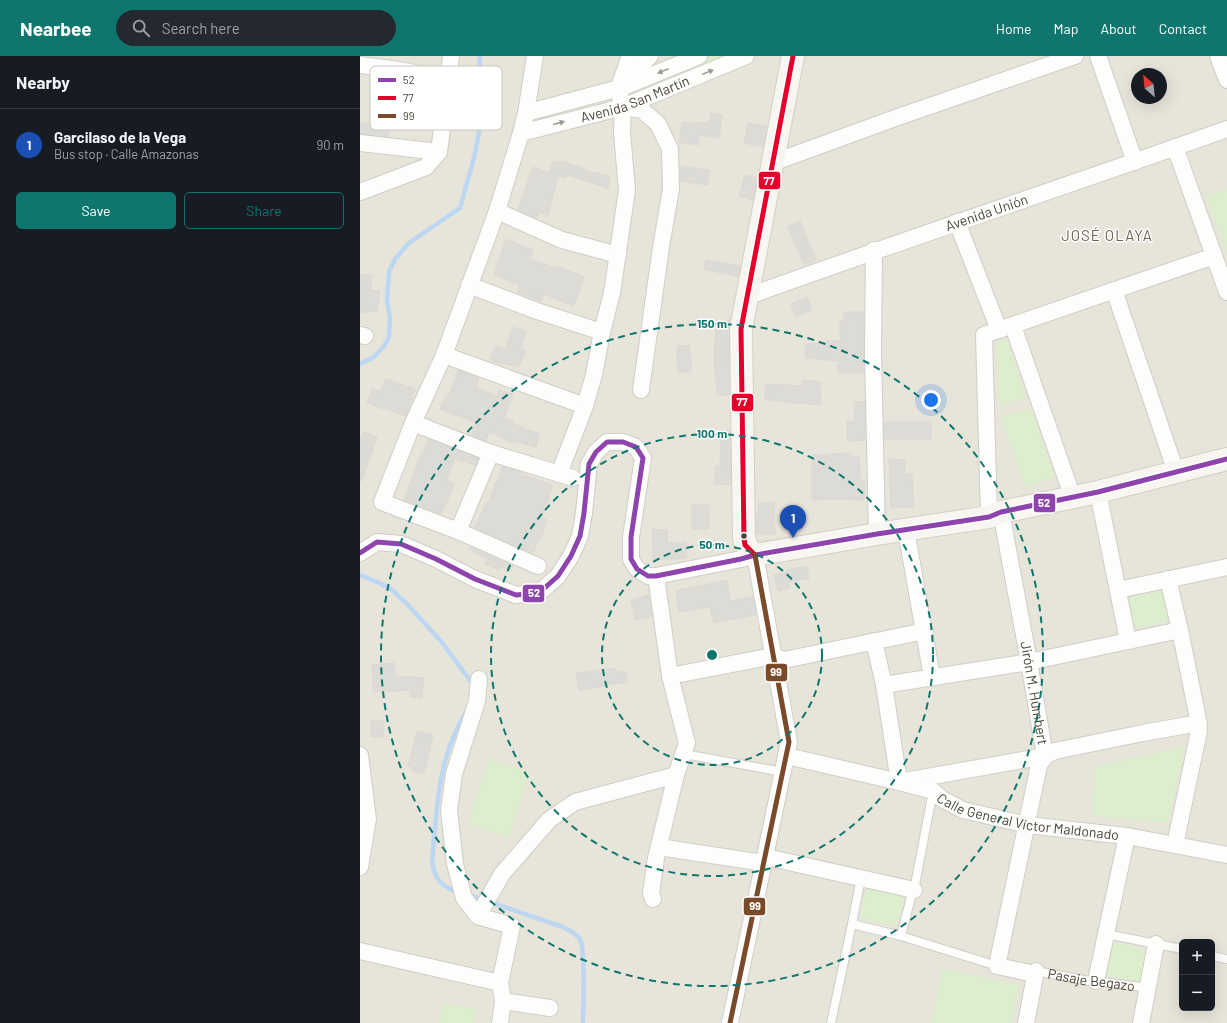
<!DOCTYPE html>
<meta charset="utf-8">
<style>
:root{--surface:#171b24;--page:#242831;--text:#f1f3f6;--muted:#9ea1a6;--line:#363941;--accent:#0f766e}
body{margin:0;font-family:Barlow,sans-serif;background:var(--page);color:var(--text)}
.controls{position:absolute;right:12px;bottom:12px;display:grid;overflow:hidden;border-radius:6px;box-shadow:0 4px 16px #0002}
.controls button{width:36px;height:36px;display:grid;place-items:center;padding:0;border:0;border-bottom:1px solid var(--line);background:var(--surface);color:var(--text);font:20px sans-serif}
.compass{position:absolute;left:771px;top:12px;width:36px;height:36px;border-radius:50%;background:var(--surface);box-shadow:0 4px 16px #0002;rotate:333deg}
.you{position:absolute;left:571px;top:344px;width:14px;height:14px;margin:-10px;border:3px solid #fff;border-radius:50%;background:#1a73e8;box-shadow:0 0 0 6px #1a73e833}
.badge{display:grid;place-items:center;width:26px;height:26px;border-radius:50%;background:var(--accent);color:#fff;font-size:13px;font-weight:700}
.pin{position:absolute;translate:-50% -33px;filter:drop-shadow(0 1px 2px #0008)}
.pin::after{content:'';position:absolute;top:21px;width:14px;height:12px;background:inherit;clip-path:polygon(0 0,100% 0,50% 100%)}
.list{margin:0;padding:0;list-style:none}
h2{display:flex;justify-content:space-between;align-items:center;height:52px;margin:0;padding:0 16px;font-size:17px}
h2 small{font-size:13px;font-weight:400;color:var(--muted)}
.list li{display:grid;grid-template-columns:26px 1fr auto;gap:12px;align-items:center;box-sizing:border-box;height:72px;padding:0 16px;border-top:1px solid var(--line)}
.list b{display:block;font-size:15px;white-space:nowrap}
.list p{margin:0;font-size:13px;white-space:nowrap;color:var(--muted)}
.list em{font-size:13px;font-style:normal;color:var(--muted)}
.actions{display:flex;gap:8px;padding:12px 16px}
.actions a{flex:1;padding:9px 0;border:1px solid var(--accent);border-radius:6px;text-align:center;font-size:14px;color:var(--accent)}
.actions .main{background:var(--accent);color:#fff}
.icon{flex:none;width:22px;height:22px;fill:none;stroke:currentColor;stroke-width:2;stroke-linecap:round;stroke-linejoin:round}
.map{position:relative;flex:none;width:867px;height:967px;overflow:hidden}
header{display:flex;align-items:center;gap:24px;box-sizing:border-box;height:56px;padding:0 20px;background:var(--accent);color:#fff}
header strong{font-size:19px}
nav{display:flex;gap:22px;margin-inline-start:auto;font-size:14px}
.search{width:280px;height:36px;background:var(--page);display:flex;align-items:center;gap:10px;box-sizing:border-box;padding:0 14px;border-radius:22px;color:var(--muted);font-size:15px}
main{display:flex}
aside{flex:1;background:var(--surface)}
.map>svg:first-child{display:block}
.residential{fill:#e7e4da;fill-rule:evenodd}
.green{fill:#dceecd}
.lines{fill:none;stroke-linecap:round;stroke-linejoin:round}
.stream{stroke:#bdd6f1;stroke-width:4.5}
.building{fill:#dcdbd5;stroke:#dbd9d3}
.lane-casing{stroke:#cecdc7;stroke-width:10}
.street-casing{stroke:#cecdc7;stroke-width:18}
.secondary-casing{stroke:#d2d0c4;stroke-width:24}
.lane{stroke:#fdfdfc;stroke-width:8}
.street{stroke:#fdfdfc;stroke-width:16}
.secondary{stroke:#f7f6f0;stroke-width:22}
.bus-1-casing{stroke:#fff;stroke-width:8}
.bus-2-casing{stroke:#fff;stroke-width:8}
.bus-3-casing{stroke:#fff;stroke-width:8}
.bus-1{stroke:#8e44ad;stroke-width:5}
.bus-2{stroke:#e4002b;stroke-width:5}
.bus-3{stroke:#7a4b2a;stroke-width:5}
.oneway{fill:#9b9890}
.ring{fill:none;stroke:#0f766e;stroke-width:2;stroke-dasharray:7 5}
.bus-dot{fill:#4a4538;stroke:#fff;stroke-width:1.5}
.labels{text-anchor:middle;stroke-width:3;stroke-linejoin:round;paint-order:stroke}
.street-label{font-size:14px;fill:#4a4538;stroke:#fff}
.neighbourhood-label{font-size:15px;letter-spacing:1px;fill:#6d654f;stroke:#fff}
.key{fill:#fff;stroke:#c9c7c3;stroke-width:1}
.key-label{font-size:11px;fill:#4a4538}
.centre{fill:#0f766e;stroke:#fff;stroke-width:2}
.ring-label{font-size:12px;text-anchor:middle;font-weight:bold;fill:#0f766e;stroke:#fff;stroke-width:3;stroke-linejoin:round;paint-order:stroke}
.line-badge{stroke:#fff;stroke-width:1.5}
.badge-label{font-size:11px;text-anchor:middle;font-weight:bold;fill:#fff}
</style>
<header>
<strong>Nearbee</strong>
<div class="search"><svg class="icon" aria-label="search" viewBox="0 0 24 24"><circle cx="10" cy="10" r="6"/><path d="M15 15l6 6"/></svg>Search here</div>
<nav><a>Home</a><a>Map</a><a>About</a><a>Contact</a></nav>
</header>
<main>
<aside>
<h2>Nearby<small></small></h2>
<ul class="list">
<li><span class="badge" style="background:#1a4fb4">1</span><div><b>Garcilaso de la Vega</b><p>Bus stop · Calle Amazonas</p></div><em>90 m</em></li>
</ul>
<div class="actions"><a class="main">Save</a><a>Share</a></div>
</aside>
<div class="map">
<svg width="867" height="967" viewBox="0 0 867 967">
<rect width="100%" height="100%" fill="#f2f2ed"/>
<path class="residential" d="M0,0H867V967H0ZM777,18H801V42H777ZM822,886H852V952H822Z"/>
<path class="green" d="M354,0H369L273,40L271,35Z
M238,45L240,50L171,67L168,62Z
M867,133V198L846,140Z
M647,283L666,341L639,351L636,287Z
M671,352L695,421L665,431L641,362Z
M802,535L808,566L772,573L766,542Z
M825,690L808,767L732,760L734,712Z
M129,703L170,716L149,781L108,768Z
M507,831L544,839L537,870L500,862Z
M752,886L788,893L781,925L744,920Z
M583,913L659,929L651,967H571Z
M83,948L117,954L114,967H79Z"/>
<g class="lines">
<path class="stream" d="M0,308L14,301L24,290L29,281L30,262L27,244L29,216L35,203L49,187L100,152L115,98L124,50L119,27L120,0
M0,519L22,528L33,535L47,548L80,584L112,627L113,631
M100,837C82,831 76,825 72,807C77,753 77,700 108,653
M109,839L203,871C209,874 216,877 220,883C226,893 223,952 223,967"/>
</g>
<path class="building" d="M351,57L362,59L359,82L339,79L338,89L319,86L322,66L335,68V66L349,68Z
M0,67L30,70L28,81L0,78Z
M388,67L407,70L403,91L384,87Z
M193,105L201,107L202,105L226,113V115L250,120L248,132L207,119L206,122L194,119L198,120L188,159L179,156L177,162L158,154L173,111L189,117Z
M320,110L349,114L348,129L320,125Z
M385,119L397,122L393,144L379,140Z
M440,165L456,204L444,209L428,171Z
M146,183L173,194L170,203L199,213L200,211L224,221L214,250L184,238L181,245L157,236L159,229L134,219Z
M346,204L380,210L378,221L344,213Z
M0,218L12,220L10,234L20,235L17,256L7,255V257L0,256Z
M447,241L452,254L436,261L431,248Z
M484,256H504V317H478V305L445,302L446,288L467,287V285H480V265H484Z
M370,262L368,273L369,339H357L354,302L356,269Z
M153,271L166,276L160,292L166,295L158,312L149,308V309L142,307V308L130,304L135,290L145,293Z
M329,289L332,316H318L317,290Z
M98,314L119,322L115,331L136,340L139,334L153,338L144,362L153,365L152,367L168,374L179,377L176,391L153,385L152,387L129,376L126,385L111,379L116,367L80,353L86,339L89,340Z
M26,323L55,333L46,360L23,352L22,353L7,346L13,332L20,336Z
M443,324L460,326L461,349L405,344L406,328L443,330Z
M505,345V384L487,385V365L495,366L494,346Z
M524,366H571V383H524Z
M361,374L370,375L371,429L354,428L356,410L360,411Z
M3,376L17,381L2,425L0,424V384Z
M68,383L118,402L116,409L95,403L87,424L95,428L81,458L44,444L61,397L63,398Z
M491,397V401H499L501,426H505L504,444L463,443V444H452V399Z
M529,403L545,404V418H552L554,451L531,452Z
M142,410L162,416L161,418L193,429L182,462L187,464L180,485L178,484L174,496L160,492L114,472L127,446L128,447L137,424H138Z
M414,446L415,478H396V458H399L398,447Z
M332,449H349V473H332Z
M292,473L308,474L307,487L326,486L327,502L293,504Z
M110,491L153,510L151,515L141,511L140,514L125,508L127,503L108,493Z
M447,510L449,522L430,526L427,514Z
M426,516L430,532L418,535L414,519Z
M367,524L370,545L393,541L396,559L354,567L350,551L319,556L316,535Z
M288,539L292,560L275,564L271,544Z
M34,607L35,620L64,622L62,642L50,641V634L13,636L12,609Z
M255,612L256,616L265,615L267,626L244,629L245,630L219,635L216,617Z
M11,665H24L23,681H11Z
M57,675L73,679L64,717L52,715V711L48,710Z"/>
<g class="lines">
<g class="lane-casing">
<g id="lane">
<path d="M324,698L423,716"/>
<path d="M492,868L541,880L637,910"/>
<path d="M746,878L822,893"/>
<path d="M541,880L552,837L554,834L573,735"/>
<path d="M852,900L867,903"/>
<path id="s1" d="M676,915L729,925H736L788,932"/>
<path d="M471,967L492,868L501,822"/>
</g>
</g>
<g class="street-casing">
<g id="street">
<path d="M175,0L166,57L161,77L137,155L84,299L53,367L22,446L98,475L178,510"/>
<path d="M738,0L775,106"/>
<path d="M858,0L867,24"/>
<path d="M0,9L32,13L88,23"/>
<path d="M260,28L270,0"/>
<path d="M166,57L263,31L339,0"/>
<path id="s2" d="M161,77L263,51L386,0"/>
<path d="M0,87L79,96"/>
<path d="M815,91L867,236"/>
<path d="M412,107L538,61L715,0"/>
<path d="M0,136L66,111L79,96L91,0"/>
<path d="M137,155L202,184L258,199"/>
<path d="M597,166L639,274"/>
<path d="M514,194L513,297L517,478"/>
<path d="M109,229L177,255L242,276"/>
<path d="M754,234L816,416"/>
<path id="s3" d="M386,241C546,183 707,130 867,73"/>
<path d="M653,270L713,442"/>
<path d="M0,279L5,280"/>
<path d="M84,299L225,350"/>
<path d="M281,334L301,191L311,133L310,93L298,68L282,54L263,51L258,33L290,0"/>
<path d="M53,367L131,397L213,422"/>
<path d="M199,418L225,350L234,319L242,276L252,237L267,134L262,77L263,51"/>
<path d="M738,436L768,585"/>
<path id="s4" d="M641,456L669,606L685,700L679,709L637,910L675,918"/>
<path d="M629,461L624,279L854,200"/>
<path d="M546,474L572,621"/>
<path d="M98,475L131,397"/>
<path d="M0,497L17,486L41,488L76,503L115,523L156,539L179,537L198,520L211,500L220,480L224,457L229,408L236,396L247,386H263L276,391L283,402L271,481V503L277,513L288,520H296L381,503L395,499L429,686L370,967"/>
<path d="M808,523L820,574L837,658L839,675L815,789"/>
<path d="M758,534L867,511"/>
<path d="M514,585L524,629L539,726L685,700L695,695L783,677L839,667"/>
<path d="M310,620L413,600L424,604L565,575"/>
<path d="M119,623L117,645L94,718L89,754L95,808L104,842L118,860L152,870L140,927L143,945L140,967"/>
<path d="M524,629L669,606L820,574"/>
<path d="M0,699L8,763L0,811"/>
<path id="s5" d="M427,700L539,726L573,735L582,743L603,754L667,769L767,780L867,799"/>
<path d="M299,791L404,807"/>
<path d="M406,801L554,834"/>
<path d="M293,843L291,837L296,802L316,719"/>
<path d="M118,860L142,818L189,764L215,746L316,719L327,687L310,620L296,520"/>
<path d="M0,895L140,927"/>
<path d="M736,925L767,780"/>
<path d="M143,945L190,952"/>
<path d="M666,967L676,915"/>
<path d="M781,967L796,888"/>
</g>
</g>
<g class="secondary-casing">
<path id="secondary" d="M433,0L381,273L384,483C386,490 389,494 395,499L517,478L629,461L641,456L738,436L867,403"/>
</g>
<use href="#lane" class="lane"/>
<use href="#street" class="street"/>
<use href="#secondary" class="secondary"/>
<g class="bus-1-casing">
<path id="bus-1" d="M0,497L17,486L41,488L76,503L115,523L156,539L179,537L198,520L211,500L220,480L224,457L229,408L236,396L247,386H263L276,391L283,402L271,481V503L277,513L288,520H296L381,503L395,499L517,478L629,461L641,456L738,436L867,403"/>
</g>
<g class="bus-2-casing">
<path id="bus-2" d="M395,499L385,489L384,483L381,273L433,0"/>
</g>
<g class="bus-3-casing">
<path id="bus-3" d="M370,967L429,686L395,499"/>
</g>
<use href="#bus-1" class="bus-1"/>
<use href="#bus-2" class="bus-2"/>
<use href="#bus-3" class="bus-3"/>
</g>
<defs><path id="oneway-solid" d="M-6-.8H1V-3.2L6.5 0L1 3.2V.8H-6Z"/></defs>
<g class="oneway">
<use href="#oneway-solid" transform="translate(303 15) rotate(158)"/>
<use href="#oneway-solid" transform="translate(348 16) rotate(-22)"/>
<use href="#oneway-solid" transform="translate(199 67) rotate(-15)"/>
</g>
<g class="ring">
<circle cx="352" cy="599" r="110"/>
<circle cx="352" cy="599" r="221"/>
<circle cx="352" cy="599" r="331"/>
</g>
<circle class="bus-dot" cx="384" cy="480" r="3.5"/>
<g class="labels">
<g class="street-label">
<text dy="5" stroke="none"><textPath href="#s2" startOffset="119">Avenida San Martín</textPath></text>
<text dy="5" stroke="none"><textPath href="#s3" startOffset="255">Avenida Unión</textPath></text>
<text dy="5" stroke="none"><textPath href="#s4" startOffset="184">Jirón M. Humbert</textPath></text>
<text dy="5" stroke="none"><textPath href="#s5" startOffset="251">Calle General Víctor Maldonado</textPath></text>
<text dy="5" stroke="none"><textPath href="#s1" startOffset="56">Pasaje Begazo</textPath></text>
</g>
<g class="neighbourhood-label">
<text x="747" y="185">JOSÉ OLAYA</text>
</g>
</g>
<rect x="10" y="10" width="132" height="64" rx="6" class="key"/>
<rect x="18" y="22" width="18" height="4" fill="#8e44ad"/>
<rect x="18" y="40" width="18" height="4" fill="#e4002b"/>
<rect x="18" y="58" width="18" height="4" fill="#7a4b2a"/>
<g class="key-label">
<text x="43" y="28">52</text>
<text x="43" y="46">77</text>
<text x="43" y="64">99</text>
</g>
<circle cx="352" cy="599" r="6" class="centre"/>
<g class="ring-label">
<text x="352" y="272">150 m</text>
<text x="352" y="382">100 m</text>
<text x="352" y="493">50 m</text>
</g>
<g class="line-badge">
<rect x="398" y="115" width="23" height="19" rx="4" fill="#e4002b"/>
<rect x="371" y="337" width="23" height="19" rx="4" fill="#e4002b"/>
<rect x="673" y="437" width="23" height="20" rx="4" fill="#8e44ad"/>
<rect x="162" y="528" width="23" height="19" rx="4" fill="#8e44ad"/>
<rect x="405" y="607" width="23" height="19" rx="4" fill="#7a4b2a"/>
<rect x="383" y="841" width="23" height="19" rx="4" fill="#7a4b2a"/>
</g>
<g class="badge-label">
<text x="409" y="129">77</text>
<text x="382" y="350">77</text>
<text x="684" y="451">52</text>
<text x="174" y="541">52</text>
<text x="416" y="620">99</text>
<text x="395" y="854">99</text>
</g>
</svg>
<div class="controls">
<button>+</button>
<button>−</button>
</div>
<svg class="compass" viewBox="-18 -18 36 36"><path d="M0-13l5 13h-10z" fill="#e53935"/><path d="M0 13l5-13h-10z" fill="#9ea1a6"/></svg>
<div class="you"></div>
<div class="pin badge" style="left:433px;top:482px;background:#1a4fb4">1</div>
</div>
</main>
